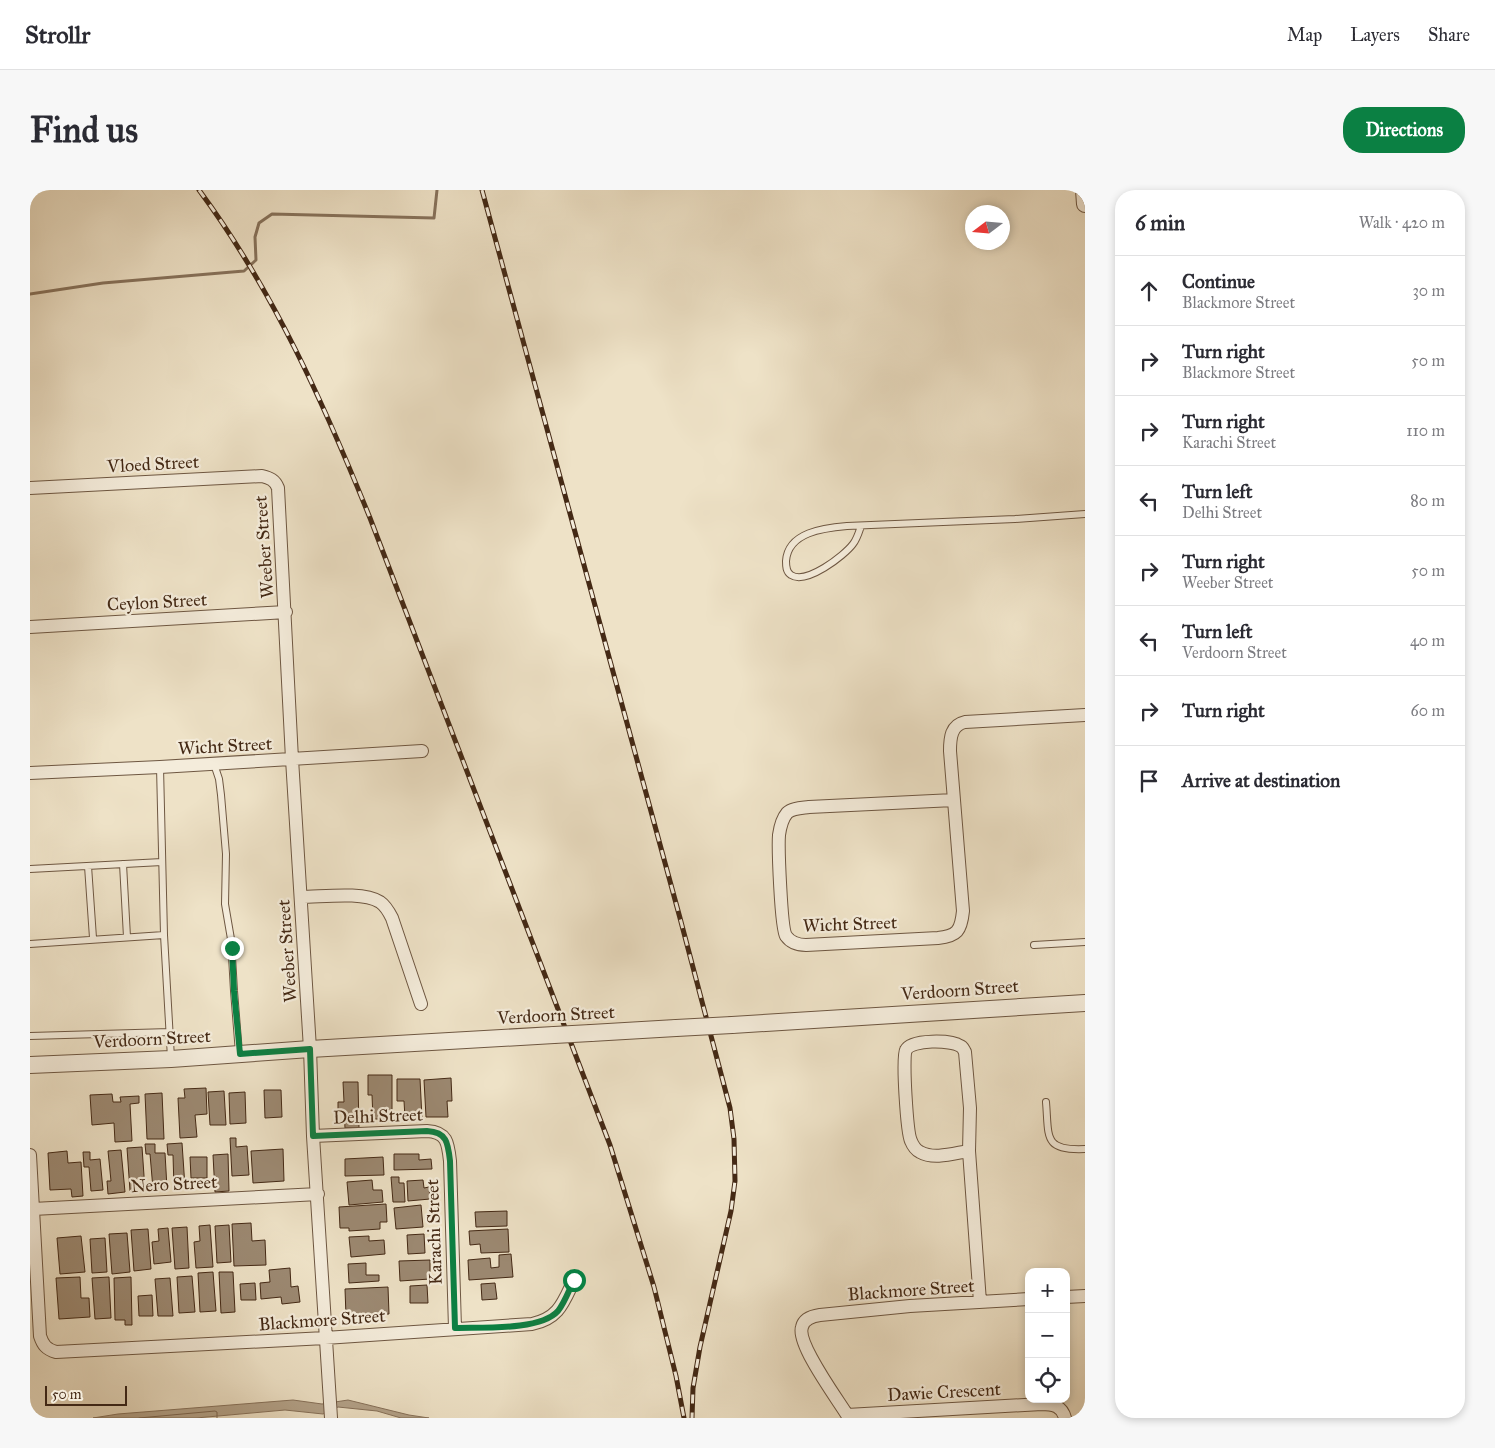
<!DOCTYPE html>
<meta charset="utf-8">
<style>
:root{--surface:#fff;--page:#f7f7f7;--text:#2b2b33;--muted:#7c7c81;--line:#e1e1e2;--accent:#0b8043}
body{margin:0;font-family:"IM FELL Great Primer",serif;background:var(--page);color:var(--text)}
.controls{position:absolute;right:15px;bottom:15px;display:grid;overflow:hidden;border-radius:10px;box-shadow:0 2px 8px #0003}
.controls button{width:45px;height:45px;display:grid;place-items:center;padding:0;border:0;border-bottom:1px solid var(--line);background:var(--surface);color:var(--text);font:25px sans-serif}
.compass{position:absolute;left:935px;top:15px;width:45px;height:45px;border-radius:50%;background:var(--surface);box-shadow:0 2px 8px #0003;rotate:254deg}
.scale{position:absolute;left:15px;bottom:12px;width:82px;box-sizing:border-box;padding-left:5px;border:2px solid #442915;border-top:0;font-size:14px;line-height:18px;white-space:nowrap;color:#442915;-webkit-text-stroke:4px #f4ecdb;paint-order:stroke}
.stop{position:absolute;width:15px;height:15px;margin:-11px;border:4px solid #0b8043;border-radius:50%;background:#fff}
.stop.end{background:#0b8043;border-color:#fff;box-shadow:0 1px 5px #0008}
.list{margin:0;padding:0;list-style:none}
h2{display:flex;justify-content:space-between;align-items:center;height:65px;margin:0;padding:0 20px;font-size:21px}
h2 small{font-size:16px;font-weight:400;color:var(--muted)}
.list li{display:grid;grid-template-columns:32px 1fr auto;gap:15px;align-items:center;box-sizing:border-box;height:70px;padding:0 20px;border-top:1px solid var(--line)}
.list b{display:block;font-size:19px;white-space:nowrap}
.list p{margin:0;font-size:16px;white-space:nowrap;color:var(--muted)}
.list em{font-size:16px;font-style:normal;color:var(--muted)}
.icon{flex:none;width:28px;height:28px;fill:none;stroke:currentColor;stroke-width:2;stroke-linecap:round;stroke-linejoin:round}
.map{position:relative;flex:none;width:1055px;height:1228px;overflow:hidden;border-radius:20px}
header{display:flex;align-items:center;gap:30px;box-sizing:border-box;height:70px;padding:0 25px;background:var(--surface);border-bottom:1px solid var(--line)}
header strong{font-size:24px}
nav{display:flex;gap:28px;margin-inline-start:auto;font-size:18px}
.intro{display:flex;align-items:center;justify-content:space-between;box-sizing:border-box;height:120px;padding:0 30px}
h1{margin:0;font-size:35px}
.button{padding:12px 22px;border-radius:20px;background:var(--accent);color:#fff;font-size:18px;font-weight:700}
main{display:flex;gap:30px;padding:0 30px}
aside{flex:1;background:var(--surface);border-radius:20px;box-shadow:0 2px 8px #0003}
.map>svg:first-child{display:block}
.water{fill:#b4a38a;stroke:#87725b}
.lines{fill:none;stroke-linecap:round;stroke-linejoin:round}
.shore{stroke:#7c6650;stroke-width:1}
.stream{stroke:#87725b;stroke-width:3}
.building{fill:#9c8972;stroke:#442915}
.service-casing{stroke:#6e5742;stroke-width:8}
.minor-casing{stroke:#6e5742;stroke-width:14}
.tertiary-casing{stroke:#6e5742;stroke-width:18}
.service{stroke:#f4ecdb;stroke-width:6}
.minor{stroke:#f4ecdb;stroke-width:12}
.tertiary{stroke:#f4ecdb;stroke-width:16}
.rail-casing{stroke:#442915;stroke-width:5}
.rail{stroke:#f4ecdb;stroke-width:3;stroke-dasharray:9;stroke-linecap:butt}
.tertiary-bridge-casing{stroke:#6e5742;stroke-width:18;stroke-linecap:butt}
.tertiary-bridge{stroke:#f4ecdb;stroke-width:16}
.route{stroke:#0b8043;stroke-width:6}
.labels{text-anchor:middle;stroke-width:4.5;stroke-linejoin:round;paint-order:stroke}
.street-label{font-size:18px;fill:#442915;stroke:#f4ecdb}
</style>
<header>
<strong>Strollr</strong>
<nav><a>Map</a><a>Layers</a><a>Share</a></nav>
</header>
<div class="intro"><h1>Find us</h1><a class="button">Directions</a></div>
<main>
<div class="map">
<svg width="1055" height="1228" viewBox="0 0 1055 1228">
<rect width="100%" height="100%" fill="#eee2c7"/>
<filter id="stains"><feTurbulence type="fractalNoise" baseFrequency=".004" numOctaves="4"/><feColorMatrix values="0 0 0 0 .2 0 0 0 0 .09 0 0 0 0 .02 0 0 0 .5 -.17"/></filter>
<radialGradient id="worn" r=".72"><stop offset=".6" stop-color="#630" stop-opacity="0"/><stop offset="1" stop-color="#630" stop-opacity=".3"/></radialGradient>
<path class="water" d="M263,1210L292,1214L318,1210L379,1225L399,1228H371L347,1221L308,1217L293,1224L255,1220L166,1228H63L88,1224Z"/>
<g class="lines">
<path class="shore" d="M109,1228L185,1221L187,1222V1228"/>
<path class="stream" d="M0,104L73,93L214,81L226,70L225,47L229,33L242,24L404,28L407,0"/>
</g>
<path class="building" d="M338,885H362V929H343L342,905H338Z
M421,888L422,911H417L418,927H396L394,890Z
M367,889H390L392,928H375L374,911H367Z
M313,892H328L329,938H315L314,921H308V912H314Z
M176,898L177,924L165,925L167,947L150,948L148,908H155L154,899Z
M234,900H251L252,927L235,928Z
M194,901L196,935H180L178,902Z
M215,902L216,933L200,934L199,903Z
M132,903L134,949H117L115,904Z
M82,904L83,912H91L90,907L109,906V913L100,914L102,951L85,952L84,933L62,935L60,905Z
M200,948H206V957L217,956L219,985L202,986Z
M152,953L155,997L144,998L143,965H138L137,954Z
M115,954H125V963H135L137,998L123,999L120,964H116Z
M112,957L115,1000L100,1001L97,958Z
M253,959L254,991L223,993L221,961Z
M91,960L95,1002L78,1004L77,991H81L78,961Z
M37,961L38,973L51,972L53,1006L42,1007L41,999L20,1000L18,963Z
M53,962H60V970L70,969L73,1000L61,1001L59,977H54Z
M198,964L199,1001L185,1002L183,965Z
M364,964H389V970L401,969L402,979L364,980Z
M160,967H177V988H161Z
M353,967L354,985L315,986V969Z
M361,987H369V993H374L375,1012H363Z
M342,990L343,1000H352L353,1012L319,1015L317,992Z
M393,990L394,998L399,997L400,1009L378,1011L377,991Z
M356,1014L357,1032H350V1039L319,1041V1038H310L309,1017Z
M391,1015L393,1037L366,1039L364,1018Z
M477,1021V1036L446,1037L445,1022Z
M221,1033L222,1051L235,1050L236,1075L204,1076L202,1034Z
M180,1035L183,1077L166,1078L164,1052L170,1051L169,1036Z
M199,1035L201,1072L187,1073L185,1036Z
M157,1037L159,1078L145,1079L142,1038Z
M138,1038L141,1072L124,1074L122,1052L129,1051L128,1039Z
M118,1039L121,1079L104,1081L101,1040Z
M478,1039L479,1062L451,1063L450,1054L440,1055L439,1041Z
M97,1043L100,1082L82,1084L79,1044Z
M394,1044L395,1063L378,1064L377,1045Z
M51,1046L55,1082L30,1084L27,1048Z
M339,1046V1051L354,1050L355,1064L321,1067L319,1047Z
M75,1048L77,1082L62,1083L60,1049Z
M481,1064L483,1087L439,1090L438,1070L460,1068L461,1078L469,1077V1065Z
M400,1070V1089L370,1091L369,1071Z
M336,1073V1085H349V1091L319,1093L318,1074Z
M260,1078L261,1097L268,1096L270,1112L252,1114L251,1107L231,1109L230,1093L240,1092L239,1080Z
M183,1082L186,1121L170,1122L168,1083Z
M189,1082H203L205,1122L191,1123Z
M162,1086L165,1122L149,1123L147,1087Z
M50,1087L51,1108H59L60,1127L29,1129L26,1088Z
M79,1087L81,1128L65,1129L62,1088Z
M101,1087L102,1135H95V1130H85L84,1088Z
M140,1088L143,1126H128L125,1089Z
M225,1093L226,1110H211L210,1094Z
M465,1093L467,1109L452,1110L451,1094Z
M397,1095L398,1113H380V1096Z
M358,1097L359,1124L316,1126L315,1099Z
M122,1105L123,1126H109L108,1106Z"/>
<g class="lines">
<g class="service-casing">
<path id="service" d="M831,336C829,342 827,349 823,354C814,366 776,395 761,385C756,382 756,376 756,371C758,342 794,338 817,336L985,329L1055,324
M184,574L189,589L191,605L196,664L195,714L201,749L204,801L209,863
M130,577L134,745L141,868
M93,674L97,747
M58,676L63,748
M0,679L132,672
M0,754L134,745
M1004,755L1055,752
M0,846L140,842
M1016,912C1019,947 1013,961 1055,959"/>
</g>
<g class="minor-casing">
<path id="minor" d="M0,298L232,286C240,288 245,290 248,298L262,569L280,859L283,946L301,1228
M0,437L256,422
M0,583L130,577L392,561
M924,610L779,617C772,618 762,618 757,623C752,629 750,638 749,645C748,658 751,738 756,746C761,753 768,755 776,755L908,748C927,746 931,741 933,721L920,561C920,548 921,535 935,532L1055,525
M271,707C292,707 332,701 350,712C356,716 359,722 362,728L391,814
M283,946L397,941C417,942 418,953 420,971L425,1138
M939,961C925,963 904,970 890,962C886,960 883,956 881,951C877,943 872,867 876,860C881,849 922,850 930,856C933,857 933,859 935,862L940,918L939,961L950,1112
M0,965L10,1146C13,1155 16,1159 26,1162L295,1148L502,1134C529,1128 533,1113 544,1090
M3,1019L288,1004
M1036,1107L1055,1106
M817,1225L1012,1214C1023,1214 1032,1216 1035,1228
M819,1228C809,1211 766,1154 772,1137C774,1128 783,1126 790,1125L880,1116L999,1109"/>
</g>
<g class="tertiary-casing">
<path id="tertiary" d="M1054,0L1055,14
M702,835L1055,813
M561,843L646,838
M0,875L141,869L280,859L524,845"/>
</g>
<use href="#service" class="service"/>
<use href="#minor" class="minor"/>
<use href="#tertiary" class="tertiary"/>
<g class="rail-casing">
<path id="rail" d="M169,0C243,100 294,214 340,328L580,955L624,1097L646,1186L654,1228
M452,0L650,728L700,918L704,949L705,991L701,1021L670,1157L663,1198L662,1228"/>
</g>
<use href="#rail" class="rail"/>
<g class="tertiary-bridge-casing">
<path id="tertiary-bridge" d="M646,838L702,835
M524,845L561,843"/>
</g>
<use href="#tertiary-bridge" class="tertiary-bridge"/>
</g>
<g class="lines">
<path class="route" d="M202,758L204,801L210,864L280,859L283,946L397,941C417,942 418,953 420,971L425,1138C451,1137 510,1141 528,1121C535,1112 539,1100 544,1090"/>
</g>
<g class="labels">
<g class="street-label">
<text transform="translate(123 274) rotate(-3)" y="6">Vloed Street</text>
<text transform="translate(234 357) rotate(-94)" y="6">Weeber Street</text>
<text transform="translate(127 412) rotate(-3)" y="6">Ceylon Street</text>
<text transform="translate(195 556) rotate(-3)" y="6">Wicht Street</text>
<text transform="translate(820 734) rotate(-2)" y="6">Wicht Street</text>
<text transform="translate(257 761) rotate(-94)" y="6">Weeber Street</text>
<text transform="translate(930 800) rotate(-4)" y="6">Verdoorn Street</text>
<text transform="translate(526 825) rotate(-3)" y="6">Verdoorn Street</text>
<text transform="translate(122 849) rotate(-3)" y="6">Verdoorn Street</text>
<text transform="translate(348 926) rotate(-2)" y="6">Delhi Street</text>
<text transform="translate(144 994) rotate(-3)" y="6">Nero Street</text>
<text transform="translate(404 1042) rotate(-92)" y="6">Karachi Street</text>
<text transform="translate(881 1100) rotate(-4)" y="6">Blackmore Street</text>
<text transform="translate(292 1130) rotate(-4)" y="6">Blackmore Street</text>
<text transform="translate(914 1202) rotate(-3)" y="6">Dawie Crescent</text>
</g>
</g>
<rect width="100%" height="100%" filter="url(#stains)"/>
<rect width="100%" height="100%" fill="url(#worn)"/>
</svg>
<div class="controls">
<button>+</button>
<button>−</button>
<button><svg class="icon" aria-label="locate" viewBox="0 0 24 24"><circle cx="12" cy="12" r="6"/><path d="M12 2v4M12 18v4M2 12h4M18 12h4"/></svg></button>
</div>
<svg class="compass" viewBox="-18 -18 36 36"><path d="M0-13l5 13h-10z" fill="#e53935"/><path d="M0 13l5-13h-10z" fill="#7c7c81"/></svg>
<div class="scale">50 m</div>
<div class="stop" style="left:544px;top:1090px"></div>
<div class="stop end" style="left:202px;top:758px"></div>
</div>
<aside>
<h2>6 min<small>Walk · 420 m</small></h2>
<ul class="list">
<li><svg class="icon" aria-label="ahead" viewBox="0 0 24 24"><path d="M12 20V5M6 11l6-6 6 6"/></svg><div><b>Continue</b><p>Blackmore Street</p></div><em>30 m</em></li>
<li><svg class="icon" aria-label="right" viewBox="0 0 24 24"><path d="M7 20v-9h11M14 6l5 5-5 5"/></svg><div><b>Turn right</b><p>Blackmore Street</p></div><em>50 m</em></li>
<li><svg class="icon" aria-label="right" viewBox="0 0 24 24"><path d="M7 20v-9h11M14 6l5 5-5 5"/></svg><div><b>Turn right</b><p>Karachi Street</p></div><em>110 m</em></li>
<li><svg class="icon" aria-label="left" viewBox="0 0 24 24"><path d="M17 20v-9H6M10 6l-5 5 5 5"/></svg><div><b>Turn left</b><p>Delhi Street</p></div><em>80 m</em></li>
<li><svg class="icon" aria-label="right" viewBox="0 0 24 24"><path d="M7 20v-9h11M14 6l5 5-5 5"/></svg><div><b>Turn right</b><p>Weeber Street</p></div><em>50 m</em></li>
<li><svg class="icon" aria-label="left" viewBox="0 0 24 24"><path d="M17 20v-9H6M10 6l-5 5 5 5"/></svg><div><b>Turn left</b><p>Verdoorn Street</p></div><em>40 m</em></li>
<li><svg class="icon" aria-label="right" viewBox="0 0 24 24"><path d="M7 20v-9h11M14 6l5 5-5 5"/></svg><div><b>Turn right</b></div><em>60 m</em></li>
<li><svg class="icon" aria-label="arrive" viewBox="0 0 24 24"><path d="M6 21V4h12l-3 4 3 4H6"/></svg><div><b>Arrive at destination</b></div></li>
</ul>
</aside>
</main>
